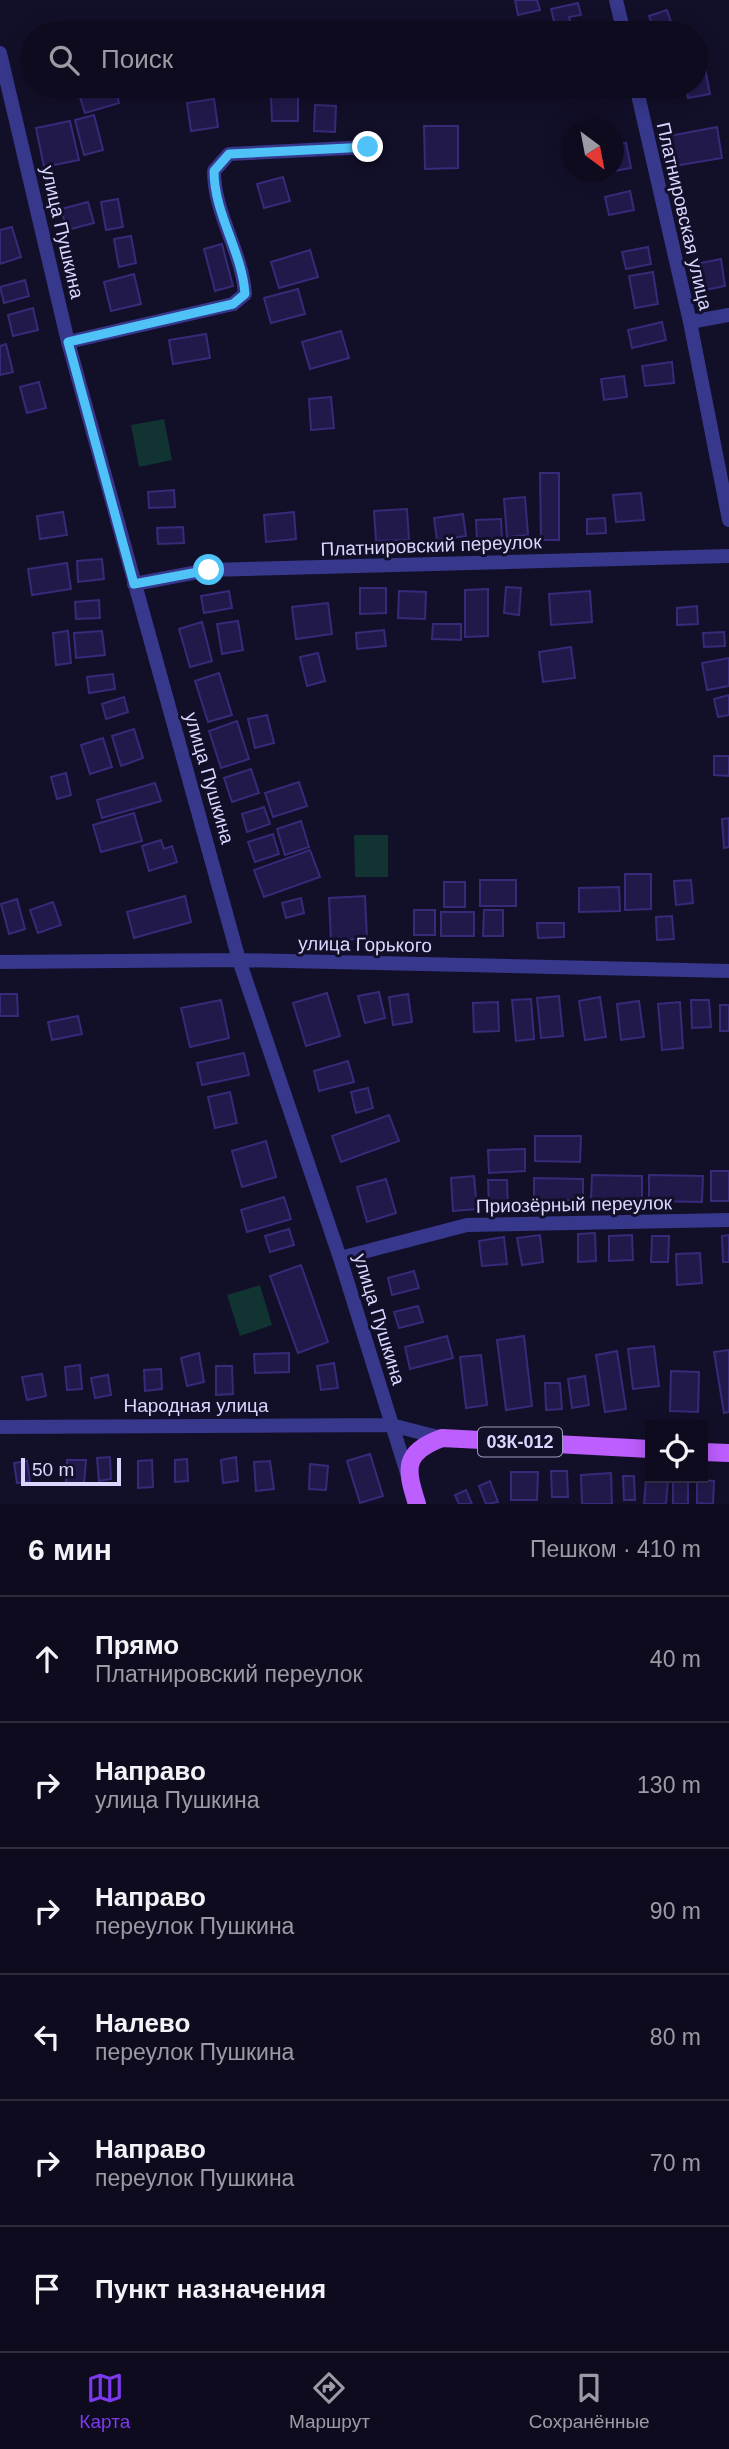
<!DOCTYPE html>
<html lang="ru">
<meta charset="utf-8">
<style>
:root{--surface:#0e0b1f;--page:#171428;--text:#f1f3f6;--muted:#9b9ba4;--line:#2e2b3d;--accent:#7c3aed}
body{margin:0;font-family:Arial,sans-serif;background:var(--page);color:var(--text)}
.controls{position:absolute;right:21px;bottom:21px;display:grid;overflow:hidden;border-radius:0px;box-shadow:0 4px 18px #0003}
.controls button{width:63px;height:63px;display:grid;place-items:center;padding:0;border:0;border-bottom:2px solid var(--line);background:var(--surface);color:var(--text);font:35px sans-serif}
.compass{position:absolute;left:561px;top:119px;width:63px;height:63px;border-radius:50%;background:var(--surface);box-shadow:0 4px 18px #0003;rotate:148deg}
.scale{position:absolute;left:21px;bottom:18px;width:100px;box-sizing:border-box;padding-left:7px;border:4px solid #dad7ff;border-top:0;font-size:19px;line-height:24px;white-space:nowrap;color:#dad7ff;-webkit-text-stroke:5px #120f29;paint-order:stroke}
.stop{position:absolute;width:21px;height:21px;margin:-16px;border:5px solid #4fc3f7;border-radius:50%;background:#fff}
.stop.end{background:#4fc3f7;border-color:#fff;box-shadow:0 2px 7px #0008}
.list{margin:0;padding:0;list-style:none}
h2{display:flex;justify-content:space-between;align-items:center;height:91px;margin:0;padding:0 28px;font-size:30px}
h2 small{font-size:23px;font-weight:400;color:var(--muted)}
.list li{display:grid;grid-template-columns:46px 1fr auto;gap:21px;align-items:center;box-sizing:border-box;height:126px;padding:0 28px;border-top:2px solid var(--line)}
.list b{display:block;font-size:26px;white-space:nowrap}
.list p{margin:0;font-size:23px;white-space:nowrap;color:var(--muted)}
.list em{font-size:23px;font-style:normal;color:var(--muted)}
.icon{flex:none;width:38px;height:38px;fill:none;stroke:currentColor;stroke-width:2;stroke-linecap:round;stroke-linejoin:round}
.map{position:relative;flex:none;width:729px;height:1504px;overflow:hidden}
.search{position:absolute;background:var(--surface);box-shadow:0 4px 18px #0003;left:21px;right:21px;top:21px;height:77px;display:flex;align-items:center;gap:18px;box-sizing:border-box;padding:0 24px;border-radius:38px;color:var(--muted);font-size:26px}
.sheet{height:847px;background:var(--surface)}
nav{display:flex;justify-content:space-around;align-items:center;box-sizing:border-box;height:98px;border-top:2px solid var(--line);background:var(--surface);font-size:19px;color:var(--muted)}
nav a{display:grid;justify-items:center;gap:4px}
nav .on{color:var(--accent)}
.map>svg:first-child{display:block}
.green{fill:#113331}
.building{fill:#22194b;stroke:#372a79;stroke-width:2}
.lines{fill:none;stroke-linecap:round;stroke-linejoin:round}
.minor{stroke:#37378b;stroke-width:14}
.major{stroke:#bd5eff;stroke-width:18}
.route{stroke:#4fc3f7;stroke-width:9}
.labels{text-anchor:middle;stroke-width:6;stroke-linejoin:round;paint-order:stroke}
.shield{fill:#120f29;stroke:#9e9bbf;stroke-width:2}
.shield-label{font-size:18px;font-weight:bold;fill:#dad7ff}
.street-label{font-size:19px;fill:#dad7ff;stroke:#120f29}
</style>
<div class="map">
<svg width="729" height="1504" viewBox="0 0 729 1504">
<rect width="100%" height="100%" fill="#120f29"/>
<path class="green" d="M164,419L172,460L139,467L131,425Z
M354,835H388V877H355Z
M260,1285L272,1325L240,1336L227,1295Z"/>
<path class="building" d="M515,0H537L540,10L518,15Z
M578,3L581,15L569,17L573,33H557L551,9Z
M667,10L672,25L654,30L649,16Z
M704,63L710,94L688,98L686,86H696V65Z
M115,86L119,103L85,113L79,94Z
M187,86H216L217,88L188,92Z
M312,86H345V95H312Z
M271,97H298V121H272Z
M214,99L218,127L191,131L187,103Z
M315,105L336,106L335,132L314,131Z
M94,115L103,150L84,155L75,120Z
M70,121L79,160L44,167L36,128Z
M424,126H458V168L425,169Z
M717,127L722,158L674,166L669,136Z
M626,143L631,168L614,171V145Z
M283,177L290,201L264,208L257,184Z
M630,191L634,210L609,215L605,197Z
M118,199L123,227L106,230L101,202Z
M88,202L94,223L67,230L61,209Z
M12,227L21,257L0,264V230Z
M131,236L136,263L119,267L114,239Z
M222,244L233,286L215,291L204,249Z
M648,247L651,264L626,269L622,252Z
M310,250L318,277L279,288L271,262Z
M721,259L725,286L705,290L701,263Z
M653,272L658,304L635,308L629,276Z
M134,274L141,304L111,311L104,282Z
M25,280L29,296L4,303L0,287Z
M298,289L305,314L271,323L264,298Z
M33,308L38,330L13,336L8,315Z
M662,322L666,340L632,348L628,330Z
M341,331L349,358L310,369L302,342Z
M206,334L210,358L173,364L169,340Z
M6,344L13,372L0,375V346Z
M672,362L674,383L645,386L642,366Z
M624,376L627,397L604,400L601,379Z
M39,382L46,408L27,413L20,387Z
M331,397L334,428L311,430L309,399Z
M540,473H559V540H541Z
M174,490L175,507L149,508L148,492Z
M641,493L644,520L616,522L613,495Z
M525,497L528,535L507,537L504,499Z
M407,509L409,540L376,541L374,511Z
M63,512L67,535L40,539L37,516Z
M294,512L296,539L266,542L264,515Z
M463,514L466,536L437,540L434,518Z
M605,518L606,533L587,534V519Z
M501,519L502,539L477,540L476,520Z
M183,527L184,543L158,544L157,528Z
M102,559L104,579L78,582L77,561Z
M67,563L71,589L32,595L28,569Z
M506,587L521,588L519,615L504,613Z
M360,588H386V613L360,614Z
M488,589V636L465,637V590Z
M229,591L232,608L204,613L201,596Z
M399,591L426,592L425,619L398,618Z
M590,591L592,622L551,625L549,594Z
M99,600L100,618L76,619L75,602Z
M328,603L332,634L296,639L292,607Z
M697,606L698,624L677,625V608Z
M238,621L243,650L222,654L217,624Z
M202,622L212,661L190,667L179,629Z
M433,624H461V640L432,639Z
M384,630L386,646L357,649L356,633Z
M68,631L71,663L56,665L53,633Z
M102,631L105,655L76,658L74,633Z
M724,632L725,646L704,647L703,633Z
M571,647L575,678L543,682L539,652Z
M318,653L325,681L307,686L300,657Z
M729,658V686L707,690L702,663Z
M219,673L232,715L208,722L195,681Z
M113,674L115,689L89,693L87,677Z
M729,695V715L718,717L714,699Z
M124,697L128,712L106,719L102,704Z
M267,715L274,743L255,748L248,719Z
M237,721L249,759L221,768L209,731Z
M134,729L143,758L121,766L112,736Z
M103,738L112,767L90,774L81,745Z
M714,756H729V776L714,775Z
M251,769L259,793L232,802L224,778Z
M66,773L71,795L57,799L51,777Z
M299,782L307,806L273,817L265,793Z
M155,783L161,801L102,818L97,800Z
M264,807L270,824L247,832L242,814Z
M134,813L142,841L101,852L93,825Z
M729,818V847L724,848L722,819Z
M301,821L309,847L285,855L277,829Z
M273,834L279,854L255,862L248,842Z
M161,840L164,849L172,846L177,862L149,871L142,846Z
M310,850L320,877L264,897L254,870Z
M625,874H651V909L625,910Z
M480,880H516V906H480Z
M691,880L693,903L676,905L674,881Z
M444,882H465V907H444Z
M619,887L620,911L579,912V888Z
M185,896L191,922L134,938L127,912Z
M365,896L367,939L331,940L329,898Z
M301,898L304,913L286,918L282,903Z
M17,899L25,929L9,934L1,904Z
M53,902L61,925L38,933L30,910Z
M414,910H435V935H414Z
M484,910H503V936H483Z
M441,912H474V936H441Z
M672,916L674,939L657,940L656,917Z
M537,923H564V937L538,938Z
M379,992L385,1018L365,1023L358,996Z
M327,993L340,1036L306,1046L293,1003Z
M0,994H17L18,1016H0Z
M408,994L412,1022L393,1025L389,997Z
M559,996L563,1036L541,1038L537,998Z
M600,997L606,1037L585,1040L579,1001Z
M531,999L534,1039L516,1041L512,1000Z
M221,1000L229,1038L190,1047L181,1008Z
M691,1000H709L711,1027L692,1028Z
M639,1001L644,1037L621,1040L617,1004Z
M498,1002L499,1031L474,1032L473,1003Z
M680,1002L683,1048L662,1050L658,1004Z
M720,1005H729V1031H720Z
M78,1016L82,1034L52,1040L48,1022Z
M244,1053L249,1075L202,1085L197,1063Z
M348,1061L354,1082L319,1091L314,1071Z
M368,1088L373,1108L356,1113L351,1092Z
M230,1092L237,1123L215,1128L208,1097Z
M389,1115L399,1141L341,1162L332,1136Z
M535,1136H581L580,1162L535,1161Z
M266,1141L276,1177L242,1187L232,1151Z
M525,1149V1171L489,1173L488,1150Z
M711,1171H729V1201H711Z
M592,1175L642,1176V1200L591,1199Z
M649,1175L703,1176L702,1202L649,1201Z
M474,1176L477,1209L453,1211L451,1178Z
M534,1178L583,1179V1200H534Z
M386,1179L396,1213L367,1222L357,1187Z
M488,1180H507L508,1207L489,1208Z
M284,1197L291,1219L247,1232L241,1210Z
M289,1229L294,1245L270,1252L265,1236Z
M595,1233L596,1261L578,1262V1234Z
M540,1235L543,1262L522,1265L517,1238Z
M632,1235L633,1260L609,1261V1236Z
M729,1235V1262H723L722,1236Z
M652,1236H669L668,1262H651Z
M504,1237L507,1264L482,1266L479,1241Z
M700,1253L702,1283L677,1285L676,1254Z
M301,1265L328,1342L298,1353L270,1276Z
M414,1271L419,1288L392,1295L388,1278Z
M418,1306L423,1322L399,1328L394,1312Z
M447,1336L453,1358L410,1369L405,1347Z
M524,1336L532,1406L506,1410L497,1340Z
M654,1346L659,1386L633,1389L628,1349Z
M729,1350V1412L724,1413L714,1352Z
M617,1351L626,1409L605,1412L596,1355Z
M199,1353L204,1382L187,1386L181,1358Z
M289,1353V1372L255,1373L254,1354Z
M481,1355L487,1405L466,1408L460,1357Z
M334,1363L338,1388L321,1390L317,1366Z
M80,1365L82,1389L67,1390L65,1367Z
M216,1366H232L233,1394L216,1395Z
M161,1369L162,1389L145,1391L144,1370Z
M671,1371L699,1372L698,1412L670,1411Z
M42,1374L46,1396L27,1400L22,1377Z
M108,1375L111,1395L95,1398L91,1378Z
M585,1376L589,1405L572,1408L568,1379Z
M545,1383H560L562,1409L546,1410Z
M370,1454L383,1496L360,1503L347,1461Z
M110,1457L111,1479L99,1481L97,1458Z
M236,1457L238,1481L223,1483L221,1460Z
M187,1459L188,1481L175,1482V1460Z
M67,1460H86L84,1484H66Z
M152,1460L153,1487L138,1488V1461Z
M27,1461L30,1481L17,1483L14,1463Z
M270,1461L274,1489L256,1491L254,1462Z
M310,1464L328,1466L326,1490L309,1489Z
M551,1471H567L568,1497H552Z
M511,1472H538L537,1500H511Z
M611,1473L612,1504H582L581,1475Z
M623,1476H634L635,1500H624Z
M646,1479L668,1480L666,1504H644Z
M697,1480L714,1481L713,1504L697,1503Z
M490,1481L498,1502L486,1504L479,1486Z
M673,1482H688V1504H673Z
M466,1490L472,1504H459L455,1495Z"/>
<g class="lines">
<path class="minor" d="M616,0L624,33
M0,53L68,342L239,960L340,1258L407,1473
M636,86L690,322L729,520
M690,322L729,315
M68,342L233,304L245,294C242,251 214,214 214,171L229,154L368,147
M134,584L209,570L729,556
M0,962L239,960L729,971
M340,1258L467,1225L729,1220
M0,1427L391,1425L442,1438"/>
<path class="major" d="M703,1452L729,1453
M417,1504C406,1469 402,1453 442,1438L650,1449"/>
</g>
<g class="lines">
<path class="route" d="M209,570L134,584L68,342L233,304L245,294C242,251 214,214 214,171L229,154L368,147"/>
</g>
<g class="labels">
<rect class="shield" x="478" y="1427.5" width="84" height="29" rx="5"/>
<g class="shield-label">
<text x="520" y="1448">03К-012</text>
</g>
<g class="street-label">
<text transform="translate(685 216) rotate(77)" y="7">Платнировская улица</text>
<text transform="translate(63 232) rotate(77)" y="7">улица Пушкина</text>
<text transform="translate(431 545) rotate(-2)" y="7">Платнировский переулок</text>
<text transform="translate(210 778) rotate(74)" y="7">улица Пушкина</text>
<text transform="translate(365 944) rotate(1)" y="7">улица Горького</text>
<text transform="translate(574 1204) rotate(-1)" y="7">Приозёрный переулок</text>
<text transform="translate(380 1319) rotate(73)" y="7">улица Пушкина</text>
<text x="196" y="1412">Народная улица</text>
</g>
</g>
</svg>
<div class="controls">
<button><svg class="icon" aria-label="locate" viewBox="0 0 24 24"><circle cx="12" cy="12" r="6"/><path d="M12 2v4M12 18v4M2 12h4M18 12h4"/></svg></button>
</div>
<svg class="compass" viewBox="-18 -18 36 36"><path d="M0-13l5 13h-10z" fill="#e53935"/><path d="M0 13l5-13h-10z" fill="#9b9ba4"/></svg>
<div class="scale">50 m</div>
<div class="stop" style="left:209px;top:570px"></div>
<div class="stop end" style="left:368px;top:147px"></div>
<div class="search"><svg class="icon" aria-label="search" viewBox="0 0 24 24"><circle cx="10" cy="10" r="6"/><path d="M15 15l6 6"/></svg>Поиск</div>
</div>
<section class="sheet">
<h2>6 мин<small>Пешком · 410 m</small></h2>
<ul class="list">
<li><svg class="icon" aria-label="ahead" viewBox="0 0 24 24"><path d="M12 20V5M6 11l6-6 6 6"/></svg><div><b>Прямо</b><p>Платнировский переулок</p></div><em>40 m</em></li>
<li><svg class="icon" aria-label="right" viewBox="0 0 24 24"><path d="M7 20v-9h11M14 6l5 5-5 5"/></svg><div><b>Направо</b><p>улица Пушкина</p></div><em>130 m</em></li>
<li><svg class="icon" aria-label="right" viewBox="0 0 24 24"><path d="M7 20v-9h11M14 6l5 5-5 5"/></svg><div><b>Направо</b><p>переулок Пушкина</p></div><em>90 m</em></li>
<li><svg class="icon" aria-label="left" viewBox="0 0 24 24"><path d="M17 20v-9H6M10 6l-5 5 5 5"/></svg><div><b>Налево</b><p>переулок Пушкина</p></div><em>80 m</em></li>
<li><svg class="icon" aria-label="right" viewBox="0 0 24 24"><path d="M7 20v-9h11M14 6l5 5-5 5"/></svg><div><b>Направо</b><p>переулок Пушкина</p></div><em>70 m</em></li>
<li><svg class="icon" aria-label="arrive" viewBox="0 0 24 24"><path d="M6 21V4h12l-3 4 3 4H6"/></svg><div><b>Пункт назначения</b></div></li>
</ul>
</section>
<nav>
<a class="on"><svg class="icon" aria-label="map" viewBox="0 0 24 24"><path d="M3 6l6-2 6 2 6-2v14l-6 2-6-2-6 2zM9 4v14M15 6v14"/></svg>Карта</a>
<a><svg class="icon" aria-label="directions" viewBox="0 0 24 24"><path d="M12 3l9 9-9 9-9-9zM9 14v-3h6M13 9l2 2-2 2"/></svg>Маршрут</a>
<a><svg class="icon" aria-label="saved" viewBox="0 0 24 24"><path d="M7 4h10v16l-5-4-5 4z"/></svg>Сохранённые</a>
</nav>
